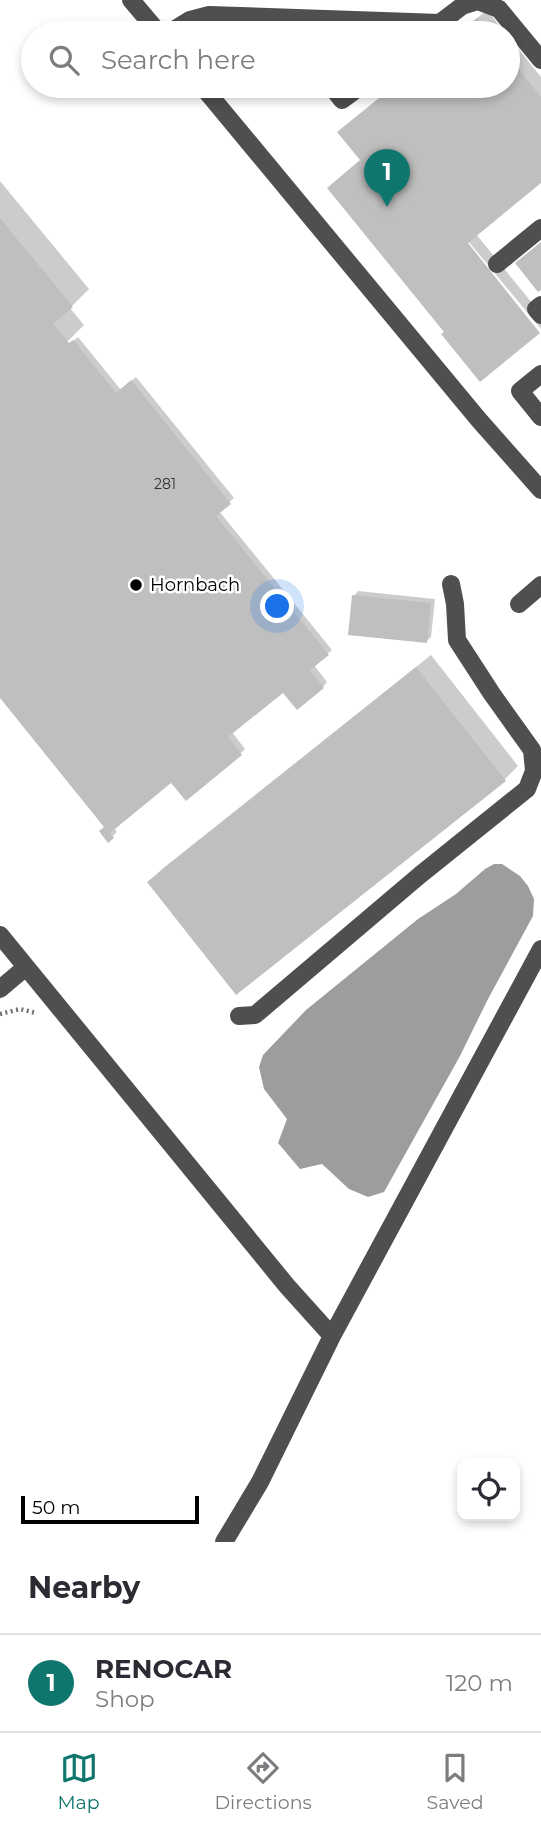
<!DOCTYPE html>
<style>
:root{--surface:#fff;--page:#f2f2f3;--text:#2b2b33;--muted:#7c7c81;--line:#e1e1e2;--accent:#0f766e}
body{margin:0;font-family:Montserrat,sans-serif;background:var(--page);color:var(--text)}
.controls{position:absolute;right:21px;bottom:21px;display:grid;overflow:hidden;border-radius:14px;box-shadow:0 4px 10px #0003}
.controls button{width:63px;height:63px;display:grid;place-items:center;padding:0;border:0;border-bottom:2px solid var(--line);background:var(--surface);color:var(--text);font:35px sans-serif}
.scale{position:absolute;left:21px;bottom:18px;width:178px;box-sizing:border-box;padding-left:7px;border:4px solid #000;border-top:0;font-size:19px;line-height:24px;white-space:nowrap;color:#000;-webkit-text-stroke:5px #fff;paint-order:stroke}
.you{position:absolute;left:278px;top:607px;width:24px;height:24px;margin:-18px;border:5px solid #fff;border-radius:50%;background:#1a73e8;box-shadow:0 0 0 10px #1a73e833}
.badge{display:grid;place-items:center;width:46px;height:46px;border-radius:50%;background:var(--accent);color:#fff;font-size:23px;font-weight:700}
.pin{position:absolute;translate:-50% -58px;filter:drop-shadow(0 2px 4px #0008)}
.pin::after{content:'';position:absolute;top:37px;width:24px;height:21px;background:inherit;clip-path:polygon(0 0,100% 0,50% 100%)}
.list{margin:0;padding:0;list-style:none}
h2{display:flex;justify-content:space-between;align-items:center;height:91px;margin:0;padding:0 28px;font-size:30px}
h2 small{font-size:23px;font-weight:400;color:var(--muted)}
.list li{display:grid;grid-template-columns:46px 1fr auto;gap:21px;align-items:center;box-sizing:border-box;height:98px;padding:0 28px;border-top:2px solid var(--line)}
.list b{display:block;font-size:26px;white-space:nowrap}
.list p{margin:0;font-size:23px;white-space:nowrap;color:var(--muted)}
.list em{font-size:23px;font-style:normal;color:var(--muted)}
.icon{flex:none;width:38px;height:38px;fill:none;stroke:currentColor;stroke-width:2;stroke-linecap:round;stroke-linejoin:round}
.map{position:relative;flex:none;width:541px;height:1542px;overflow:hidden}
.search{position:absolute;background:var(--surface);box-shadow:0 4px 10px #0003;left:21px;right:21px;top:21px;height:77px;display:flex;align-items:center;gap:18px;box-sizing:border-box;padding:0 24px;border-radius:38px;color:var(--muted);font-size:26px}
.sheet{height:189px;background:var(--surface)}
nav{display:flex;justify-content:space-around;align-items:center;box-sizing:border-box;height:98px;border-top:2px solid var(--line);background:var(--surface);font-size:19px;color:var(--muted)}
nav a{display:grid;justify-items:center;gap:4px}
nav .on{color:var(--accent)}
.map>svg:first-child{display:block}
.water{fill:#9d9d9d}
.shadow{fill:#0003}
.building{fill:#bfbfbf}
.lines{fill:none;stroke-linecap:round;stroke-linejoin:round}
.path{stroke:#717171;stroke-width:4.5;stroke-dasharray:2 3.5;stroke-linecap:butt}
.minor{stroke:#4f4f4f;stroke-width:18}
.poi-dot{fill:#000;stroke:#fff;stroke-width:2.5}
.labels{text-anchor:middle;stroke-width:5;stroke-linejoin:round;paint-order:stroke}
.number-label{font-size:14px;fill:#303030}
.poi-label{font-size:18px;fill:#000;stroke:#fff;text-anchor:start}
</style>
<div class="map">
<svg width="541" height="1542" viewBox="0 0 541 1542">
<rect width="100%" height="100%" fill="#fff"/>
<path class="water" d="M494,864H502L520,876L528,886L534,899L533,916L488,999L460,1056L384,1192L368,1197L349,1189L322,1164L300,1169L278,1143L287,1119L264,1089L259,1067L263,1055L306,1010L418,919L456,894L485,869Z"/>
<path class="shadow" d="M487,10L505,33H459Z
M508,36L541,77V181L476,234L541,314V329L463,235L446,332L361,160L339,132L394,86H508Z
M0,181L89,289L70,308L84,325L66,343L68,345L78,337L121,390L136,377L234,498L219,511L332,650L314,665L327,682L323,687L297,708L283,690L232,732L245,749L241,753L186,798L172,781L114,828L117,832L109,840L106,826L0,695Z
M358,591L435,599L431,637L427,641L354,596Z
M431,655L518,766L505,779L236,993L149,882L162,869Z"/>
<path class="building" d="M477,18L489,33H458Z
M508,56L541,97V183L468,243L540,333L480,382L441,334L444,332L327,188L360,160L337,132L394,86H508Z
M0,218L73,307L53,324L69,343L73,340L116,393L131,380L231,504L216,516L329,655L310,670L324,688L297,710L283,693L228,737L242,755L186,801L171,783L110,833L114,838L108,843L99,831L104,827L0,698Z
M541,242V290L538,292L515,263Z
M352,595L431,603L427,643L348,635Z
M416,667L506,781L236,995L147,882Z"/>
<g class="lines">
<path class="path" d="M0,1014L20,1009L36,1013"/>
<path class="minor" d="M131,0L159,33
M432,29L462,6L478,1L499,9L541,60
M169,33L190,20L209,15L440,23
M202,86L479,420L541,490
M331,86L342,100L361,86
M497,264L541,228
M541,305L536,309L541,315
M541,374L520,391L541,417
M519,604L541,585
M0,935L287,1286L332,1336
M0,989L26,967
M239,1016L255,1015L420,875L527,789L534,771L532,750L492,694L457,640L455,604L451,584
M224,1542L260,1482L332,1336L541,949"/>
</g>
<circle class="poi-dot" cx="136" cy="585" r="7"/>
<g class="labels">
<g class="number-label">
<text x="165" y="489">281</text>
</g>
<g class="poi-label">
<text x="150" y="591">Hornbach</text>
</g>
</g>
</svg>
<div class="controls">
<button><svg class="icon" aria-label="locate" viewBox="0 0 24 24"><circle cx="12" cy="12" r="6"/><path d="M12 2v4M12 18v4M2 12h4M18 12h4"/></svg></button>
</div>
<div class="scale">50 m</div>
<div class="you"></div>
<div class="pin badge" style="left:387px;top:207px">1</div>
<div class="search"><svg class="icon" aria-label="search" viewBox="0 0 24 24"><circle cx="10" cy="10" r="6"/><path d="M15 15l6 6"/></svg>Search here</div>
</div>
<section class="sheet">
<h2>Nearby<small></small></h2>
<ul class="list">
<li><span class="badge">1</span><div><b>RENOCAR</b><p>Shop</p></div><em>120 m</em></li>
</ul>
</section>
<nav>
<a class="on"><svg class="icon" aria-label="map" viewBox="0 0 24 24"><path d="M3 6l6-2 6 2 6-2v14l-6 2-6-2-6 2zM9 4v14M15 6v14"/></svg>Map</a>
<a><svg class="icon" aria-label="directions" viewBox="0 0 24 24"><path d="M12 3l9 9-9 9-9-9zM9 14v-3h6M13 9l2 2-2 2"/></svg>Directions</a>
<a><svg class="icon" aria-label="saved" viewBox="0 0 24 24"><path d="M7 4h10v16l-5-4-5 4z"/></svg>Saved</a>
</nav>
